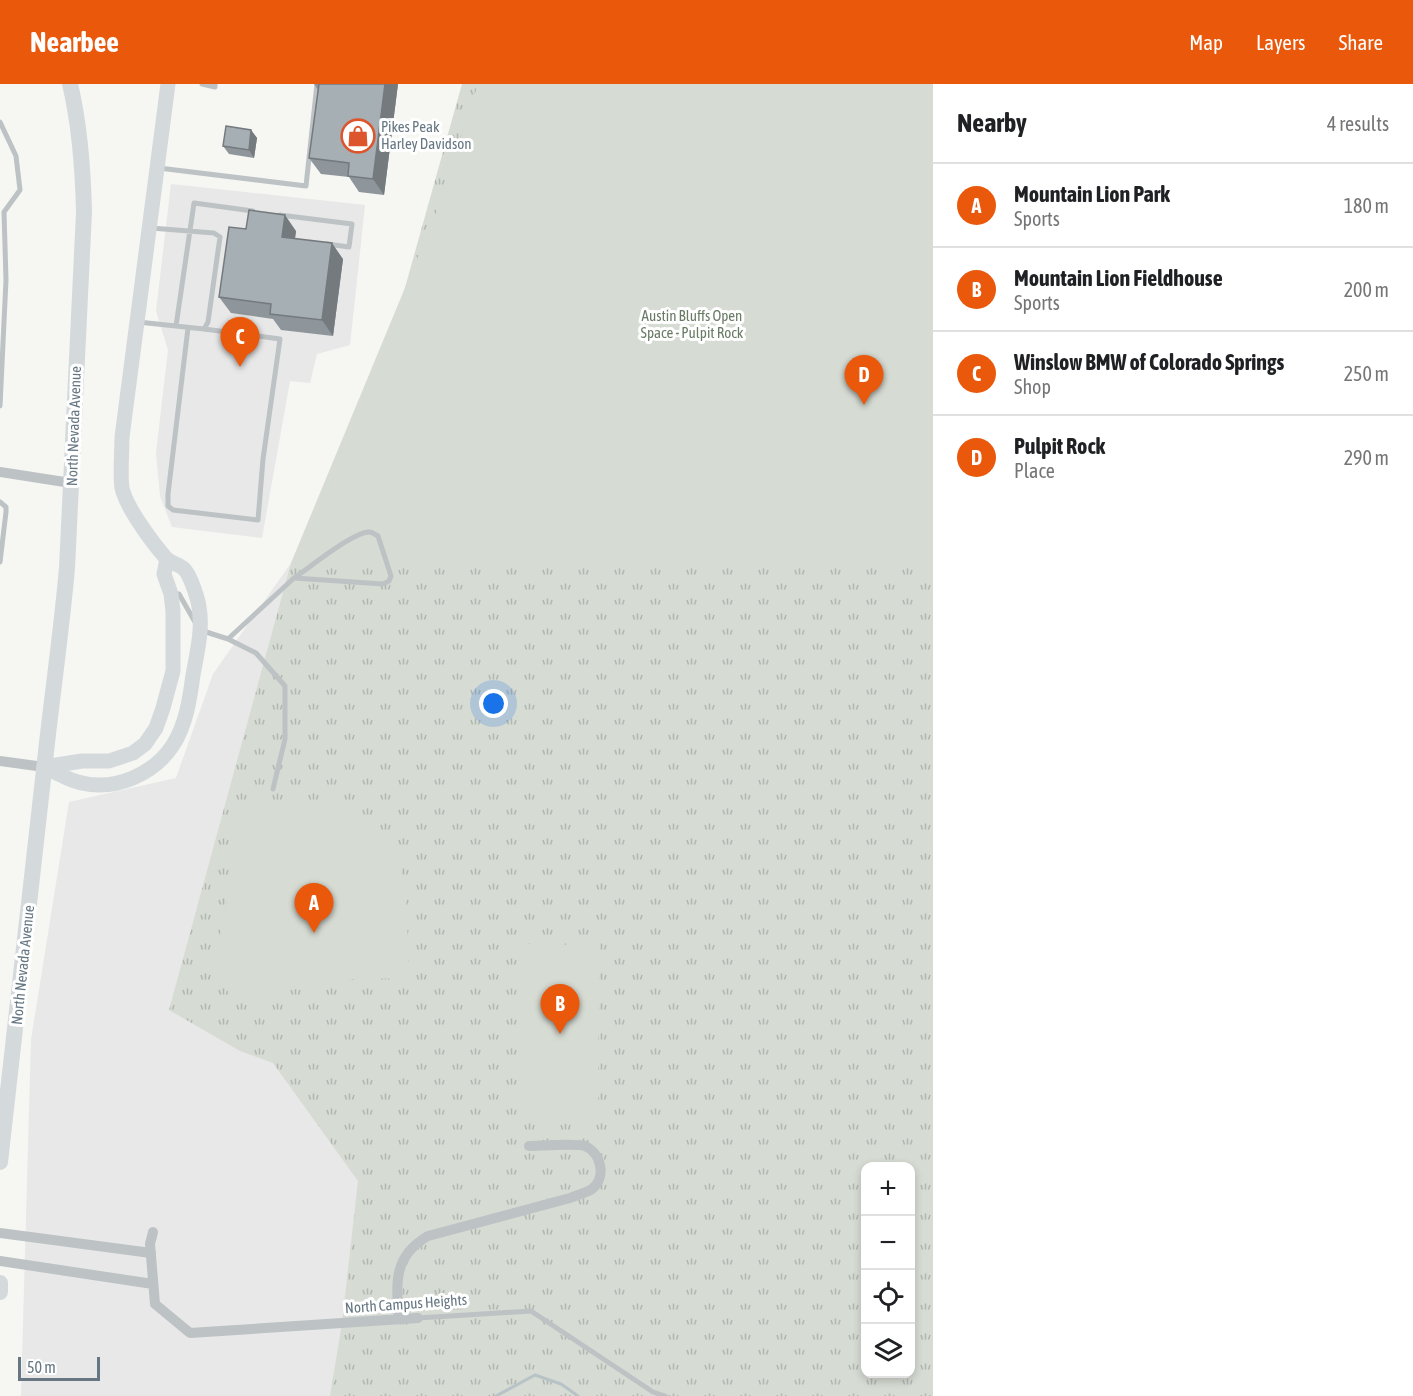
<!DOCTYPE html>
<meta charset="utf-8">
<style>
:root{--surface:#fff;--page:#f6f6f6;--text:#202124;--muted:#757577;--line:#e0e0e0;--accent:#ea580c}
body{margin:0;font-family:"Asap Condensed",sans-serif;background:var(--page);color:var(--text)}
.controls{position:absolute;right:18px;bottom:18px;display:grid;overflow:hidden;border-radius:12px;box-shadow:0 3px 9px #0003}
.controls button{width:54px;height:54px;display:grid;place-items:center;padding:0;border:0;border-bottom:2px solid var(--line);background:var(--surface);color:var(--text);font:30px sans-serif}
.scale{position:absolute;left:18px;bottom:15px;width:82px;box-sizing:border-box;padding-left:6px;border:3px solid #667783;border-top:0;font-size:16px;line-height:21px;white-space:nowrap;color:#667783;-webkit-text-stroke:4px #fff;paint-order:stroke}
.you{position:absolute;left:494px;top:620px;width:21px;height:21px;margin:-15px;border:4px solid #fff;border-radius:50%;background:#1a73e8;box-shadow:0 0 0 9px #1a73e833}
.badge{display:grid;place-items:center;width:39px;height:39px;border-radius:50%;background:var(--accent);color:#fff;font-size:20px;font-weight:700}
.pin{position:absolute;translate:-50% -50px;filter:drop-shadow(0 2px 3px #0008)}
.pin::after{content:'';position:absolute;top:32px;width:21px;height:18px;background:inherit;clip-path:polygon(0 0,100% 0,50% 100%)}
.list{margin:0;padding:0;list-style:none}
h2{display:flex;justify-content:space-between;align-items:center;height:78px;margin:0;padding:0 24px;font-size:26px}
h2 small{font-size:20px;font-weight:400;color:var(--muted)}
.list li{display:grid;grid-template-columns:39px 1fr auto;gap:18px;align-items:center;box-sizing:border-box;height:84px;padding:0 24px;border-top:2px solid var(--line)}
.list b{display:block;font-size:22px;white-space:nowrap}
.list p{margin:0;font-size:20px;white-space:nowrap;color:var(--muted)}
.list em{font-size:20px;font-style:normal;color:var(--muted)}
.icon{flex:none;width:33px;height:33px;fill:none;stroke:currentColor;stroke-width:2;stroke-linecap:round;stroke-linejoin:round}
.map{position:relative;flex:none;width:933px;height:1312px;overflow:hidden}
header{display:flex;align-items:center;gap:36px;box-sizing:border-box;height:84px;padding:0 30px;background:var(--accent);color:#fff}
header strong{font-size:28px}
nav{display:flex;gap:33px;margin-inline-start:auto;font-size:21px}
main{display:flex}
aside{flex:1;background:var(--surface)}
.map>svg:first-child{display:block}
.built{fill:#e7e8e7;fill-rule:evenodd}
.grass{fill:url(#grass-tufts);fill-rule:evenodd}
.green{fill:#d6dbd3}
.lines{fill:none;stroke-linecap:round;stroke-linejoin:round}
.stream{stroke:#b7c3c7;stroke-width:3}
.lane{stroke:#bdc2c5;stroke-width:5}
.street{stroke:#bdc2c5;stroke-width:10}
.secondary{stroke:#d4d9dc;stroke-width:15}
.primary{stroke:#d4d9dc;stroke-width:16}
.wall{fill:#8f969b}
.shaded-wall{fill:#747a7e}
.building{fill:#a6afb4;stroke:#747a7e;stroke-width:1.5}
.labels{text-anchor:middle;stroke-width:6;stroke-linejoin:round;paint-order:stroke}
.poi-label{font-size:15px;fill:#667783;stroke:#fff;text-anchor:start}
.park-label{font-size:15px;fill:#6a7b65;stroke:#fff}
.street-label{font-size:15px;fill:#667783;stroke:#fff}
</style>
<header>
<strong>Nearbee</strong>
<nav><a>Map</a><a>Layers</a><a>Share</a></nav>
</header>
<main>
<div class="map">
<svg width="933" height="1312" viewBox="0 0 933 1312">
<defs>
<pattern id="grass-tufts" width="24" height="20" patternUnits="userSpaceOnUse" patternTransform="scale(1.5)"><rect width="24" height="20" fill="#d6dbd3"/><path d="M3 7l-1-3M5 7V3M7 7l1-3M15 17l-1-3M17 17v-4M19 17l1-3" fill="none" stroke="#b1b6b1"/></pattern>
</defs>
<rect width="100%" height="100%" fill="#f6f6f3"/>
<path class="built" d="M171,100L365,121L350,261L317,270L310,299L290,297L262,454L172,443L160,412L156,369L168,266L156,227Z
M291,479L578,481L933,488V1312H21L31,956L69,718L176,694L213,590ZM866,1082H910V1290H866Z"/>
<path class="grass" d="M462,0H933V1312H330L342,1239L358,1097L273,979L240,967L169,926L291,479H347L359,368ZM866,1082H910V1290H866Z"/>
<path class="green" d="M478,0H933V483L291,479L436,129Z
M236,716L327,719L367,735L395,763L406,807L409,895L358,894L236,916L212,890L236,770Z
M523,860L599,861L598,1040L521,1039Z"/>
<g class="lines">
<path class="stream" d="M496,1312L535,1291L561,1300L578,1312"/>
<path class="lane" d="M202,0L215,3V0
M0,38L16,72L20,106L4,128L6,196L0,322
M159,84L306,102L317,0
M280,131L352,140L349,163L327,160
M138,238L204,245L208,238L220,153L214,149L151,144
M176,242L194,119L253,127
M188,244L168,410V422L173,426L258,436L263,375L280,255L204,245
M0,418L6,423V428L0,478
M172,510H179L195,538
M203,547L228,555L256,569L285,602V655L273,705
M228,555L294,494L383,500L389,497L391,492L378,452C374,450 373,448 369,448C353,448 309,484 294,494
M418,1234L531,1227L653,1308L665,1312"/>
<path class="street" d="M0,388L71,399
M0,677L44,683
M153,1148L150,1160L155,1220L190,1249L418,1234
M0,1149L151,1169
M0,1177L153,1200
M399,1235C396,1199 393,1172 428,1152L570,1114C577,1111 586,1109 592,1105C607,1093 601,1069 585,1062C577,1059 539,1062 529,1062"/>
<path class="secondary" d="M44,683C56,688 69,697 82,699C116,707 154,690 173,661C186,641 190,614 193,591C197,569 203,545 199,523C198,515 190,490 184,485C179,480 170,479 165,473C152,458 126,423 122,404C120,392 122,367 122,353L168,0
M44,683L82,677H109L133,669L145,660L156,644L163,624L173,587V527L171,510L164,490L167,475"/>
<path class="primary" d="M0,1078C15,948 29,817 44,686C51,619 61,552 67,484L84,128C83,85 80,42 70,0
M0,1199V1208"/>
</g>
<path class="wall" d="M314,0H398L384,111L359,108L349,93L321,90L309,74L318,6Z
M251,46L257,54L254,74L229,70L223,62Z
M296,147L295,154L343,175L333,252L281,246L273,235L231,229L219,213Z"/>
<path class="shaded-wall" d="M385,0H398L384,111L373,95Z
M251,46L257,54L254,74L249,66Z
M285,131L296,147L293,169L282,153Z
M332,159L343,175L333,252L322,236Z"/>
<path class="building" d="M319,0H385L373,95L348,92L349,79L309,74Z
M226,42L251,46L249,66L223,62Z
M249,126L285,131L282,153L332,159L322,236L270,230L271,220L219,213L229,143L246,145Z"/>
<defs>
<g id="shop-ring" transform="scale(1.725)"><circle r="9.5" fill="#fff" stroke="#dd552d" stroke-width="1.5"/><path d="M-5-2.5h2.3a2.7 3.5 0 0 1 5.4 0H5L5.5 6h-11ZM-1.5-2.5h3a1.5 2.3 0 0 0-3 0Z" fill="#dd552d"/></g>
</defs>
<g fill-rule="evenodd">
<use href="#shop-ring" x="358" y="52"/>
</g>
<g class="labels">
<g class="poi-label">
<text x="381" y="48">Pikes Peak<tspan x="381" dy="17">Harley Davidson</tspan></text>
</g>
<g class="park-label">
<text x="692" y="237">Austin Bluffs Open<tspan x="692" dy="17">Space - Pulpit Rock</tspan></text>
</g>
<g class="street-label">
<text transform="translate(74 342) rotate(-88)" y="5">North Nevada Avenue</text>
<text transform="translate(23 881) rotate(-84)" y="5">North Nevada Avenue</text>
<text transform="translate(406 1220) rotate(-4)" y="5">North Campus Heights</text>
</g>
</g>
</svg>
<div class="controls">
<button>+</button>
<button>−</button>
<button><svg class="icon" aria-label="locate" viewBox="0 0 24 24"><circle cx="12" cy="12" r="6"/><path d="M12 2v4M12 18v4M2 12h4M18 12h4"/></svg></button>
<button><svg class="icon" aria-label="layers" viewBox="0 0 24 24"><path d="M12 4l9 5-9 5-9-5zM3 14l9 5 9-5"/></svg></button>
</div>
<div class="scale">50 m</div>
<div class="you"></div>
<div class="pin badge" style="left:314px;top:849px">A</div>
<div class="pin badge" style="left:560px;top:950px">B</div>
<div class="pin badge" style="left:240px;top:283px">C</div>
<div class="pin badge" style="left:864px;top:321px">D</div>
</div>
<aside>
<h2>Nearby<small>4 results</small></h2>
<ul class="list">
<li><span class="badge">A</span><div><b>Mountain Lion Park</b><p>Sports</p></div><em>180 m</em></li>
<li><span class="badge">B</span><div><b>Mountain Lion Fieldhouse</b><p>Sports</p></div><em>200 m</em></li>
<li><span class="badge">C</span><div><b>Winslow BMW of Colorado Springs</b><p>Shop</p></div><em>250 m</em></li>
<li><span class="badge">D</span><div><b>Pulpit Rock</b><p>Place</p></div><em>290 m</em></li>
</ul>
</aside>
</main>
